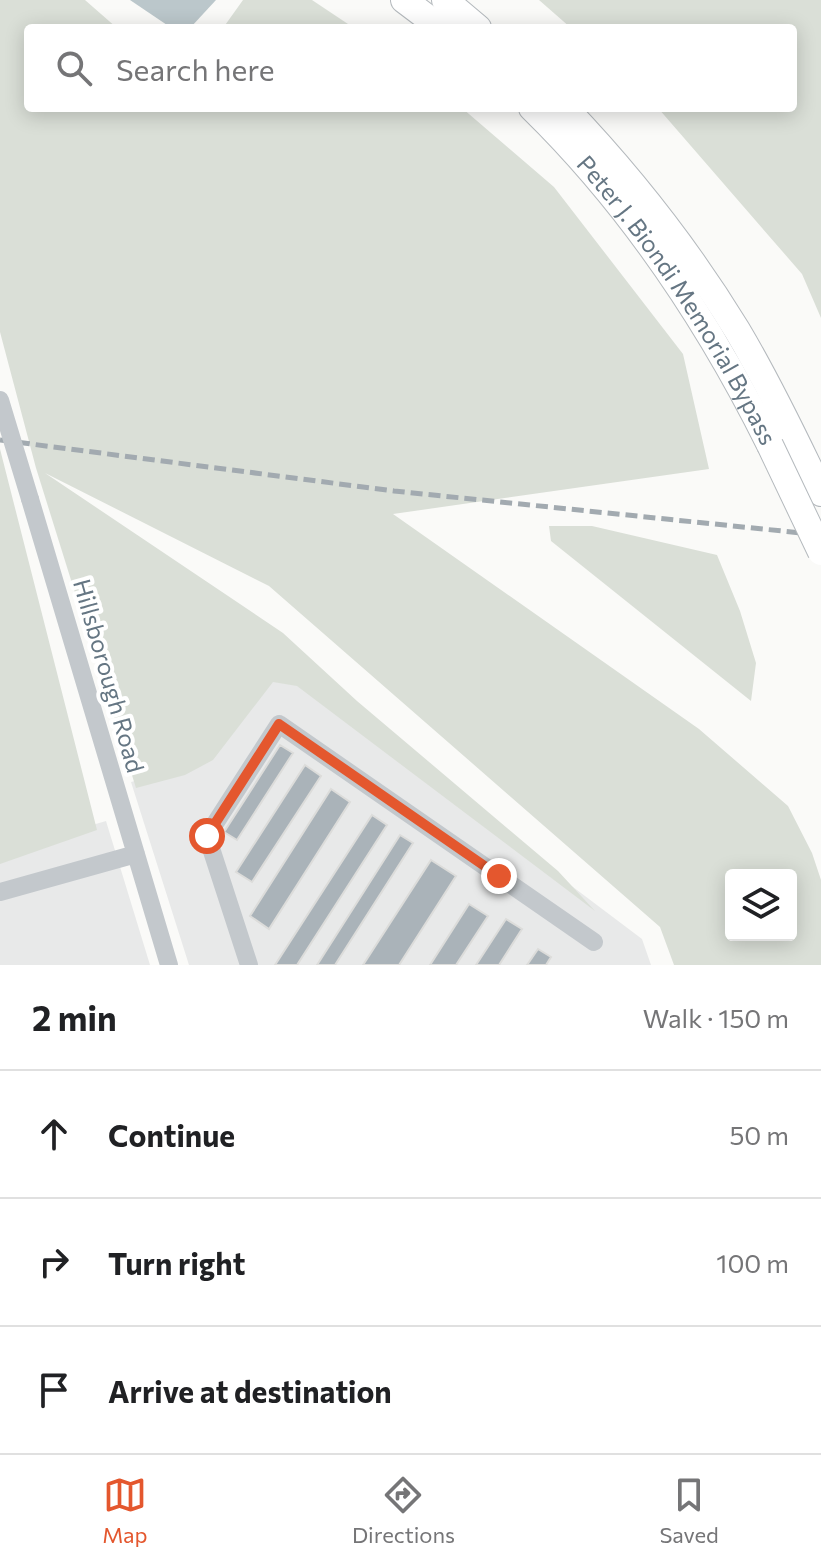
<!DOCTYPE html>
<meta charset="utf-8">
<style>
:root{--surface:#fff;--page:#f2f2f2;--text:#202124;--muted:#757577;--line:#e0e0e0;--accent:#e4572e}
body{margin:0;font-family:Commissioner,sans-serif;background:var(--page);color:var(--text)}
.controls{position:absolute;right:24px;bottom:24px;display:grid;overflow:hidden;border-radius:8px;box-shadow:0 4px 20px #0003}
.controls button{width:72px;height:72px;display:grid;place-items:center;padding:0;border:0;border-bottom:2px solid var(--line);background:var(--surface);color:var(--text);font:40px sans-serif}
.stop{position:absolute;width:24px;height:24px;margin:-18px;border:6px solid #e4572e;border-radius:50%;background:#fff}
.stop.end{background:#e4572e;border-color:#fff;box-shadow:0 2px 8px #0008}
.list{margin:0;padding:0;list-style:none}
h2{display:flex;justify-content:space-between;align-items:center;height:104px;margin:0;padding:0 32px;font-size:34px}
h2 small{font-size:26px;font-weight:400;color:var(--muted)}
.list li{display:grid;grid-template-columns:52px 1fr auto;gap:24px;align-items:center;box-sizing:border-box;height:128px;padding:0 32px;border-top:2px solid var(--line)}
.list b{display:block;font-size:30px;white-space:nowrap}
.list em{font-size:26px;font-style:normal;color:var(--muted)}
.icon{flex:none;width:44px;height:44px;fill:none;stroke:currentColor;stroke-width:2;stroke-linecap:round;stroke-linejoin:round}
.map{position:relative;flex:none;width:821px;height:965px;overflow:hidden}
.search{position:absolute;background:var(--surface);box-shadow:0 4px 20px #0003;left:24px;right:24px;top:24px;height:88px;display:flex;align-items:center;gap:20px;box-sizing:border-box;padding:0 28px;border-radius:8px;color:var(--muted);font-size:30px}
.sheet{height:488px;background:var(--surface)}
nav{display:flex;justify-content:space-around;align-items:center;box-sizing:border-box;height:112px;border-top:2px solid var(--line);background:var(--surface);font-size:22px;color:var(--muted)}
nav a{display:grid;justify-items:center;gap:4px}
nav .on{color:var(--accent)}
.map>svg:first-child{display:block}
.built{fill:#e8e9e9}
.green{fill:#dadfd7;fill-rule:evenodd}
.water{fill:#bbc7cb}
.building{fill:#aab3b9;stroke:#dcdcda;stroke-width:2}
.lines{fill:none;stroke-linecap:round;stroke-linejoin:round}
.highway-casing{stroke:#b4b9bd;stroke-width:28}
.minor{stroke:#c3c8cc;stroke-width:18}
.highway{stroke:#fff;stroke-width:26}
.rail{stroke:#a2aab0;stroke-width:5;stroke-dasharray:12 6;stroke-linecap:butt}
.highway-bridge-casing{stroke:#b4b9bd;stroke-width:28;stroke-linecap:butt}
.minor-bridge{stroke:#c3c8cc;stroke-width:18}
.highway-bridge{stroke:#fff;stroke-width:26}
.route{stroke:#e4572e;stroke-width:10}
.labels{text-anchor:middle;stroke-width:8;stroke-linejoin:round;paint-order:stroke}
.street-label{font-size:24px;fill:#657683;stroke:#fff}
</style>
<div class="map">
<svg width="821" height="965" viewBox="0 0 821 965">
<rect width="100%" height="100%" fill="#fafaf8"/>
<path class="built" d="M276,663L642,939L651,965H189L131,782L204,763Z
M106,821L150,965H0V852Z"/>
<path class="green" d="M0,0H85L117,28H28V108H462L554,187L683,354L709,469L393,514L699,729L788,806L812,853L821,880V965H674L660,927L269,586L45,473L283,633L357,701L558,871L595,911L297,686L273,682L213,760L185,775L136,788L36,468L0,332ZM731,875H791V935H731Z
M243,0H312L354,28H223Z
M539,0H821V318L802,274L658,108H793V28H571Z
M0,449L97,830L0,864Z
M549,526H592L717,555L740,611L756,663L751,701L551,541Z"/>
<path class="water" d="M130,0H216L191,27L167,25Z"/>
<path class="building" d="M280,745L293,753L237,840L224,832Z
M305,765L321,776L252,882L236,872Z
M331,789L350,802L269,929L250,916Z
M372,815L387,825L297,965H275Z
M400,835L413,843L335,965H317Z
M431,860L456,876L399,965H363Z
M469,904L488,916L456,965H430Z
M506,919L522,929L499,965H476Z
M538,949L551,957L546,965H527Z"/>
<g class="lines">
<g class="highway-casing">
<g id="highway">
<path d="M404,0L441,28"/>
<path d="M445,0L478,28"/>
<path id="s1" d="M532,108C632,206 708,320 770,445"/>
<path d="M565,108C629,175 688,250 737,330C768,382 795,438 821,493"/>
</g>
</g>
<path class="minor" d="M30,499L169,965
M0,892L136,854
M249,965L207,836L279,724L594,942"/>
<use href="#highway" class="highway"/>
<path class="rail" d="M0,440L394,491L821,535"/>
<g class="highway-bridge-casing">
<path id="highway-bridge" d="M770,445L821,552"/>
</g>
<path class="minor-bridge" d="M0,400L30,499"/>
<use href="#highway-bridge" class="highway-bridge"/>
</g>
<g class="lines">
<path class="route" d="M207,836L279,724L499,876"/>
</g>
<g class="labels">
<g class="street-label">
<text dy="8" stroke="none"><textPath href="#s1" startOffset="242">Peter J. Biondi Memorial Bypass</textPath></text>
<text transform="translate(108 676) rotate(74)" y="8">Hillsborough Road</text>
</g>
</g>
</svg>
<div class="controls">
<button><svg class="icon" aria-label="layers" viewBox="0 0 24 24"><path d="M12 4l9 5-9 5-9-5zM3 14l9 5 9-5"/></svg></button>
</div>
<div class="stop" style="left:207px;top:836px"></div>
<div class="stop end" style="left:499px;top:876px"></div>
<div class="search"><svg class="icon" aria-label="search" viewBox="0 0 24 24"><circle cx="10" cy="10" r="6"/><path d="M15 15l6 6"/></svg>Search here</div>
</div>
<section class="sheet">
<h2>2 min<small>Walk · 150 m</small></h2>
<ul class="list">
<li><svg class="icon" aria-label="ahead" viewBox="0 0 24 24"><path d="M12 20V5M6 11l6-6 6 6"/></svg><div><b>Continue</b></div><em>50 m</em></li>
<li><svg class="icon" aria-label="right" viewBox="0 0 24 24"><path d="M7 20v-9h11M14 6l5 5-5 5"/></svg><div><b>Turn right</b></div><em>100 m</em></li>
<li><svg class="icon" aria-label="arrive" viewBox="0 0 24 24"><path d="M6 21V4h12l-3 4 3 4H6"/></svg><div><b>Arrive at destination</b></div></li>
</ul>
</section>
<nav>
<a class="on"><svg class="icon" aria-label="map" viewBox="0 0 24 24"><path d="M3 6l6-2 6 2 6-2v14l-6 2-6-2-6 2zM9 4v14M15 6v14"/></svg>Map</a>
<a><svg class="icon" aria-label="directions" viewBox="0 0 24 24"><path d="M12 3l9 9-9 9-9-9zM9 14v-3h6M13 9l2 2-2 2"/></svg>Directions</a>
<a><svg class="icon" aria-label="saved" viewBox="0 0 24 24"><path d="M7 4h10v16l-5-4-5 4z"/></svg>Saved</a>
</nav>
